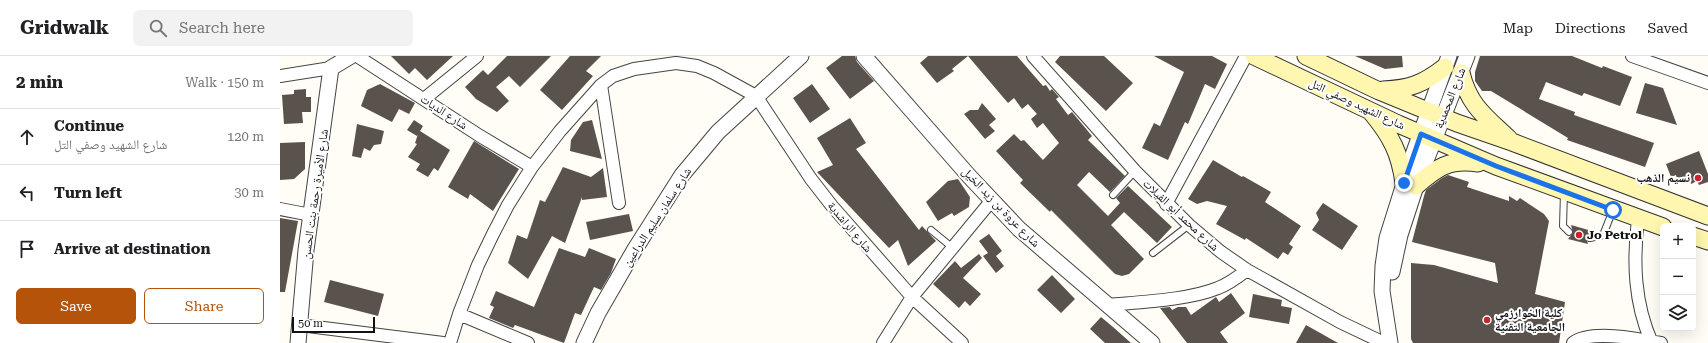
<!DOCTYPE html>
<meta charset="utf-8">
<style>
:root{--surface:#fff;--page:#f2f2f2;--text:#202124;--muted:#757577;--line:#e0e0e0;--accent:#b45309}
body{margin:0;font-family:"Roboto Serif","Noto Naskh Arabic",serif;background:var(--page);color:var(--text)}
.controls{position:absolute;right:12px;bottom:12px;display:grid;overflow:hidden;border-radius:6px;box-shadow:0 4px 16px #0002}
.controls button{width:36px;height:36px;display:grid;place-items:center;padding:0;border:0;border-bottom:1px solid var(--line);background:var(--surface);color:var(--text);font:20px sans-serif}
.scale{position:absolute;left:12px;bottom:10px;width:83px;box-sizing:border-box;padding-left:4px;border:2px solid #111;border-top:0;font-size:11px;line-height:14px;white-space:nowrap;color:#111;-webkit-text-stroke:3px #fff;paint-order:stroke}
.stop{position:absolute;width:12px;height:12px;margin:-9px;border:3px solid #1a73e8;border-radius:50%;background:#fff}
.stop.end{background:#1a73e8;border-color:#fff;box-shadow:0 1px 4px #0008}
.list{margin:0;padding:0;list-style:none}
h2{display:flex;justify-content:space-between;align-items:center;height:52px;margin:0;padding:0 16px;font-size:17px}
h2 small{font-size:13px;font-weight:400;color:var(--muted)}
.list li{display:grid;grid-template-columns:26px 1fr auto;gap:12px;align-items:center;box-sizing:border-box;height:56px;padding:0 16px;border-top:1px solid var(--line)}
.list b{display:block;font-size:15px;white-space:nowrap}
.list p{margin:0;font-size:13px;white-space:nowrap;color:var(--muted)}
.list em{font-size:13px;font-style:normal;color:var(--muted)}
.actions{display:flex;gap:8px;padding:12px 16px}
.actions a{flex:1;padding:9px 0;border:1px solid var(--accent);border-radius:6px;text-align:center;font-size:14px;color:var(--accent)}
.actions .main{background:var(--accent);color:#fff}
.icon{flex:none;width:22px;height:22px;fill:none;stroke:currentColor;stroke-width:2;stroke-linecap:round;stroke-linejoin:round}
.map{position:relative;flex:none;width:1428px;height:287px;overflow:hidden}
header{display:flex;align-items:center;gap:24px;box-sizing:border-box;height:56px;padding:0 20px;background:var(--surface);border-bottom:1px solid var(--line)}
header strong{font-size:19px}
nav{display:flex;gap:22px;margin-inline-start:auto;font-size:14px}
.search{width:280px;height:36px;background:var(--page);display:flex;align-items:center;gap:10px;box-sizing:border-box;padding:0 14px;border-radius:6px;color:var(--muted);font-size:15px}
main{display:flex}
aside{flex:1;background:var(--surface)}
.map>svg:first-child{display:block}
.building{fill:#5a524d}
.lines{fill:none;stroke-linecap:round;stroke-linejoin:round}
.service-casing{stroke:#444;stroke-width:8}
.minor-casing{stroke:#444;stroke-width:14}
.tertiary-casing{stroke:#444;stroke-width:17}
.secondary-casing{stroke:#333;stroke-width:19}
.service{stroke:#fff;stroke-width:6}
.minor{stroke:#fff;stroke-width:12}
.tertiary{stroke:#fff;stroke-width:15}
.secondary{stroke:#fff6b0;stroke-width:17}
.route{stroke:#1a73e8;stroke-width:5}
.poi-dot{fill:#c4262e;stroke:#fff;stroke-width:1.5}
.labels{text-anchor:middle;stroke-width:4;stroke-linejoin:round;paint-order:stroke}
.street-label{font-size:12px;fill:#111;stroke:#fff}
.poi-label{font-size:12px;font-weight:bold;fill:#111;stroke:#fff;text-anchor:start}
</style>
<header>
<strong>Gridwalk</strong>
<div class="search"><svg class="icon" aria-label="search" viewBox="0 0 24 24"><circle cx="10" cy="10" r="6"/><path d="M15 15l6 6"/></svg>Search here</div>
<nav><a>Map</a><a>Directions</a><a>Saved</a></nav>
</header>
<main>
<aside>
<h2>2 min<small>Walk · 150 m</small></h2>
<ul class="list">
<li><svg class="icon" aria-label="ahead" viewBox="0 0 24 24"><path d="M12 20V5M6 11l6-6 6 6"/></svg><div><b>Continue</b><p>شارع الشهيد وصفي التل</p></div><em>120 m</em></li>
<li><svg class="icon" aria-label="left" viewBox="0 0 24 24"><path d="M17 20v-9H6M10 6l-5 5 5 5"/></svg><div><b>Turn left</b></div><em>30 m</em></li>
<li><svg class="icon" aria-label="arrive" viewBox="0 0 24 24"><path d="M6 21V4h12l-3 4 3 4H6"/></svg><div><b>Arrive at destination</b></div></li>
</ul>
<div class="actions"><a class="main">Save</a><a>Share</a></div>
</aside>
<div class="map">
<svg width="1428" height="287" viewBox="0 0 1428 287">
<rect width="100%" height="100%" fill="#fffdf5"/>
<path class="building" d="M111,0H173L147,24L135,12L129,18Z
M227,0H271L240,31L229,20L216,31L229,45L217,56L196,43L185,31L203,14L208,19Z
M290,0H321L306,15L313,20L282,54L260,34Z
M562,0H575L577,6L594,25L570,43L546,12Z
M648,0H737L763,30L766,29L770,35L772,33L779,41L776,43L788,59L792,56L812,80L808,84L845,120L830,136L809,116L797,129L828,160L840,147L836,142L848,130L892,171L877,187L844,156L831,169L864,203L849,218L842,220L835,218L771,154L770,156L740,127L743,124L716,95L734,78L741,85L744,84L763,104L779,87L763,67L757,72L751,63L757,58L748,48L742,53L734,42L728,47L688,0L672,13L674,15L657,27L640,7Z
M780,0H824L853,27L826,55L775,6Z
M874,0H932L947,8L935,33L925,28L908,68L905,66L888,104L862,92L874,67L880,70L904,16Z
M1075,0H1122L1123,11L1105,13Z
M1200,0H1292L1322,12L1323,10L1352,21L1340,50L1304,37L1302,40L1266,26L1259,43L1295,56L1294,59L1374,87L1365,111L1287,84L1288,82L1211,35H1202L1195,25V16Z
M1365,27L1383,32L1397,69L1356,57Z
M100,28L135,47L129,58L119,53L112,66L81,50L87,34Z
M532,28L550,53L530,67L513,42Z
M26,33V41H31V56H22L23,67L4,68L2,39L14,38V34Z
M702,47L716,63L709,69L715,75L705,83L684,58L690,54H698Z
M570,62L586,87L576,93L639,174L642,170L656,185L628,210L618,184L609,192L537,116L553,109L537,82Z
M134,64L143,70L140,75L170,94L158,115L154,112L148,121L136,114L140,108L128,101L137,88L135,87L138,78L137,80L127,74Z
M312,64L322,103L290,95L291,84L303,66Z
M77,68L104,75L101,88L94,89L90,95L84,92L81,102L72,100Z
M194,85L239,113L213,155L190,138L188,143L168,131Z
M25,86V113L14,123L0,124V87Z
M1419,95L1428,118V126L1419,129L1417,125L1411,128L1409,122L1404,124L1403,121L1397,123L1396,119L1391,121L1386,108Z
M933,104L962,121L963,120L991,136L985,146L1021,170L1009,188L1013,191L1008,199L1003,196L998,203L966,182L965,184L936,168L947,150L927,145L917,148L908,143Z
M283,111L311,121L323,112L327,141L302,144V141L285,187L272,180L248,223L228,207L237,179L247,183L260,144L265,146Z
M1168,119L1189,126L1187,131L1229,145V140L1237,145L1240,142L1264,158L1269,165L1255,238L1285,246L1279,287H1133L1131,283V207L1154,209L1218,227L1215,207L1132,186L1144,140L1146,134L1162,122Z
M678,123L690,141L689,151L674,160L672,157L658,165L646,146L668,125Z
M1043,147L1078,170L1062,194L1032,174L1039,164L1036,157Z
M349,158L353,175L310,184L306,166Z
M0,162L18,165L5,236H0Z
M1291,169L1312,175L1311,177L1306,181L1308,188L1288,183L1293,177Z
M709,178L722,195L716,200L724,210L716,217L703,200L708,197L699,185Z
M279,192L305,201L309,192L336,203L331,217L321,234L314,231L301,259L295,257L284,287L235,269L233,272L209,262L214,251L210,249L216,235L254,251Z
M699,198L702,202L683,222L701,238L690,250L685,245L679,252L653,228L675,205L681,212Z
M772,219L795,243L781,257L757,234Z
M50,224L104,238L98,260L44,246Z
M951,237L965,257L940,276L948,287H907L880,252L890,251L892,254L898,251H906L911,259L936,241L939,246Z
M973,238L1002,244L1001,250L1012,252L1009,268L969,261Z
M821,261L833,271L851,287H825L810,273Z
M1026,269L1058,287H1016Z"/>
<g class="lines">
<g class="service-casing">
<path id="service" d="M1284,136L1283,170L1289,176
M833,139L855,115
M651,174L673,192
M1310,182L1323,179L1333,154
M873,197L909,169"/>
</g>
<g class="minor-casing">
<path id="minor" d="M77,0L200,80L252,111
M753,0L855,115L909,169L941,196L967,214L1060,266L1104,287
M1352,0L1428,27
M0,20L51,12
M321,29L339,147
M144,43L197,0
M886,148L966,0
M0,153L31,159
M1358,163C1353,205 1354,247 1372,287
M828,249C860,246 909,244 938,232C949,228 958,221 967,214
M179,258L248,287
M20,269L163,287
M170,287L179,258L198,209L213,178L228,149L252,111L280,75L321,29L333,20L354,13L396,7L417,10L434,17L476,40L531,123L552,150L632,241L682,287
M603,287L632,241L712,144
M1293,287C1310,273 1360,283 1381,287"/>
</g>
<g class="tertiary-casing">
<path id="tertiary" d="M584,0L689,120L739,173L872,287
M1112,216L1120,179L1136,130L1187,0
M18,287L26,194L51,12L71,0
M304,287L318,257L355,193L402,119L438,76L521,0
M1110,287L1102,235L1103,210L1107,182L1134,96L1169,0"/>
</g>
<g class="secondary-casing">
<path id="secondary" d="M974,0L1118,68L1216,110L1383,171
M1026,0L1099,35L1177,67L1232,86L1428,160
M1181,17C1189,50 1206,61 1229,83
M1103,34C1130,33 1143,28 1165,11
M1092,57C1111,80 1120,97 1124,127
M1136,130C1157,111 1169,103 1198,107
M1413,180L1428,185"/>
</g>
<use href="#service" class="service"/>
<use href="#minor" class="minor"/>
<use href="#tertiary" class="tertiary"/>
<use href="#secondary" class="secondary"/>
</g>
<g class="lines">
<path class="route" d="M1124,127L1141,78L1216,110L1333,154"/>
</g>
<g class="poi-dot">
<circle cx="1418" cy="122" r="4"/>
<circle cx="1299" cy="179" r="4"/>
<circle cx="1207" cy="264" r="4"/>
</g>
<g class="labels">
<g class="street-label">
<text transform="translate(1170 42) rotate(-68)" y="4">شارع المحمدية</text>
<text transform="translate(1077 48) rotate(25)" y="4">شارع الشهيد وصفي التل</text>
<text transform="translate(164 56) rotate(33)" y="4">شارع الديات</text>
<text transform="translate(35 138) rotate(-82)" y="4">شارع الأميرة رحمة بنت الحسن</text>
<text transform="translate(721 151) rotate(46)" y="4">شارع عروة بن زيد الخيل</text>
<text transform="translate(901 159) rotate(43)" y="4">شارع محمد أبو الفيلات</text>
<text transform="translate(377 161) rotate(-57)" y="4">شارع سلمان سليم الدراعين</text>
<text transform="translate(570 171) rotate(50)" y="4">شارع الراشدية</text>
</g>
<g class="poi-label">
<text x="1410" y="126" text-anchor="end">نسيم الذهب</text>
<text x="1307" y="183">Jo Petrol</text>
<text x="1215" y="261">كلية الخوارزمي<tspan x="1215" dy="14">الجامعية التقنية</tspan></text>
</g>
</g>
</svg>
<div class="controls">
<button>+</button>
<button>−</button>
<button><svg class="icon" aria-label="layers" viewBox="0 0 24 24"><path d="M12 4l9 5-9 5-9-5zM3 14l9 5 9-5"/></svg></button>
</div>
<div class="scale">50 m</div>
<div class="stop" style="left:1333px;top:154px"></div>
<div class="stop end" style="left:1124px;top:127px"></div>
</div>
</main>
